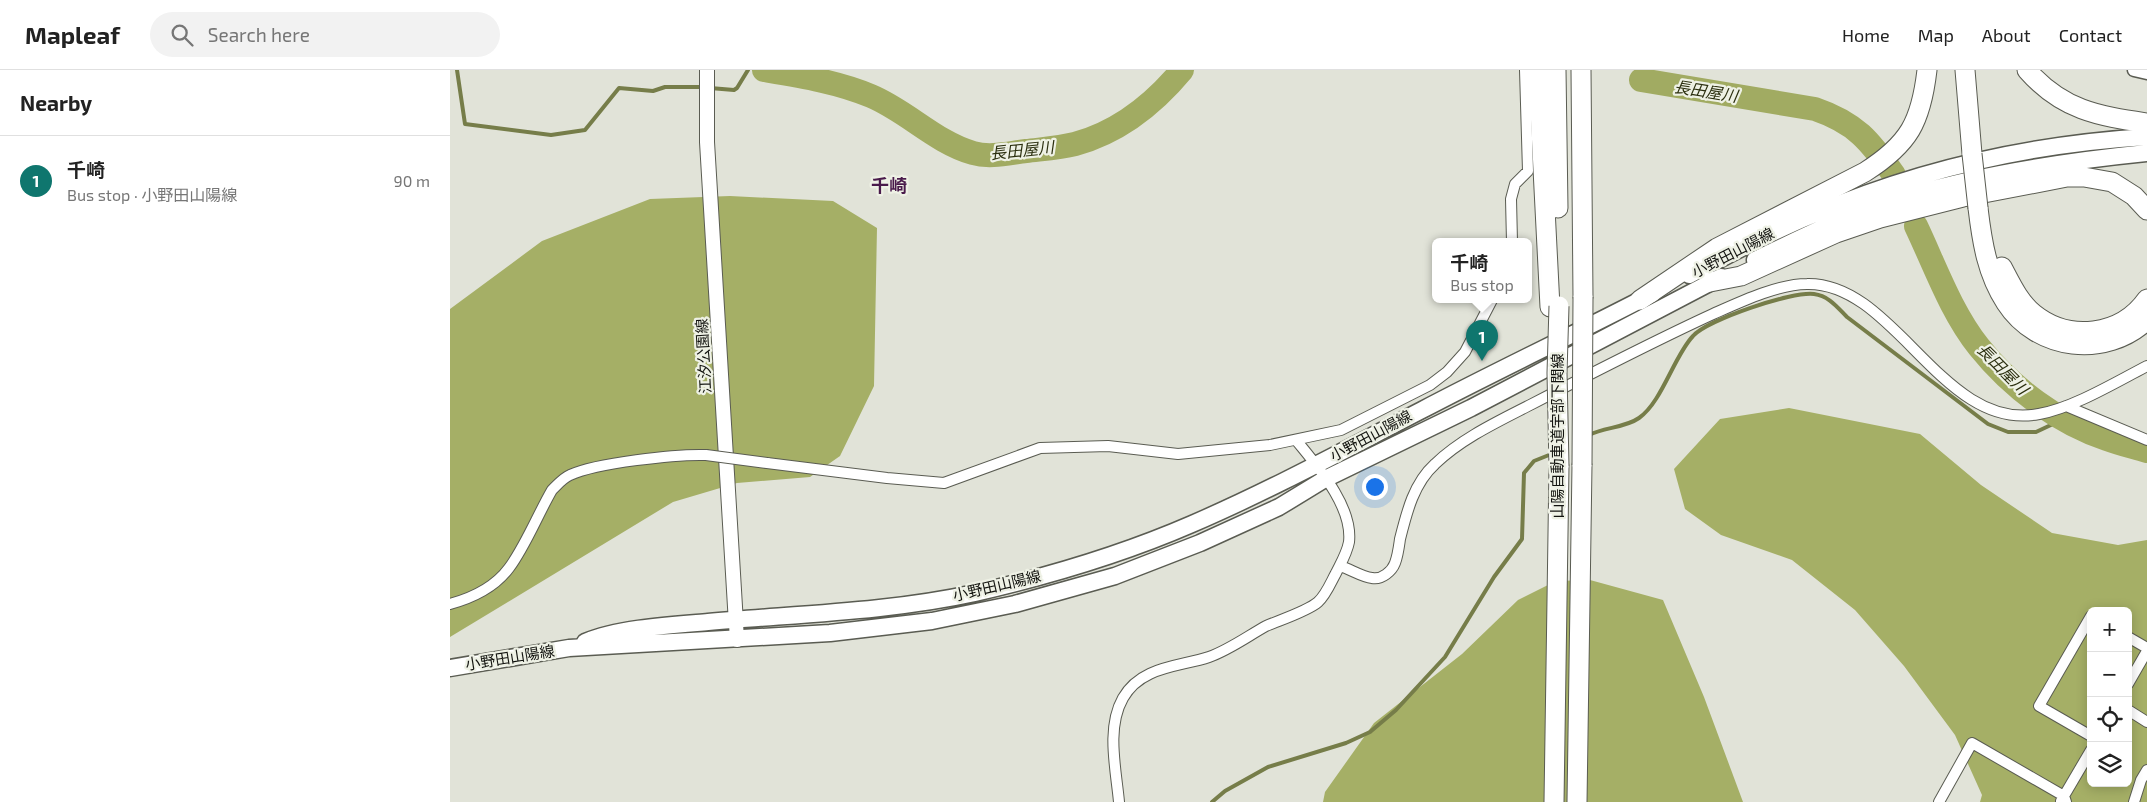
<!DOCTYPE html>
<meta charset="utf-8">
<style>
:root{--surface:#fff;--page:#f2f2f2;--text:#222;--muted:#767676;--line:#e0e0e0;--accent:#0f766e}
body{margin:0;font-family:"Exo 2","Noto Sans JP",sans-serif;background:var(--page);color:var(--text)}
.controls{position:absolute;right:15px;bottom:15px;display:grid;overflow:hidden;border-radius:8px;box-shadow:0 2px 12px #0003}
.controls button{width:45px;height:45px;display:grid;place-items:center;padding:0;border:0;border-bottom:1px solid var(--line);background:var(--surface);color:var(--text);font:25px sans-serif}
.you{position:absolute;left:924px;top:416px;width:18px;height:18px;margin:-12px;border:4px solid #fff;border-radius:50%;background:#1a73e8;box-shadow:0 0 0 8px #1a73e833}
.badge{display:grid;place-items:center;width:32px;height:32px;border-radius:50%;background:var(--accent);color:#fff;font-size:16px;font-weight:700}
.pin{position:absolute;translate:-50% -41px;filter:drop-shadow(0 1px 2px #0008)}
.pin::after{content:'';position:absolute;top:26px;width:18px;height:15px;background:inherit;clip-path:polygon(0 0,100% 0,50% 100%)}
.popup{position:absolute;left:982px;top:168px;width:100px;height:65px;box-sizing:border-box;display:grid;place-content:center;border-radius:8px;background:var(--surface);filter:drop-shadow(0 1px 4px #0005);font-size:16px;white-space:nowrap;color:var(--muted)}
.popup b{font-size:19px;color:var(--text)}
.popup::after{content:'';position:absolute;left:50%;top:100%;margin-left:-10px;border:10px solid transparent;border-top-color:var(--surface)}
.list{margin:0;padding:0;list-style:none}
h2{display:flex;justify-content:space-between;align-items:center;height:65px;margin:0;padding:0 20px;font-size:21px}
h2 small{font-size:16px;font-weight:400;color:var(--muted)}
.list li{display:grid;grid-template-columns:32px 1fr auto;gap:15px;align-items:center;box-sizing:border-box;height:90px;padding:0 20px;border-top:1px solid var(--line)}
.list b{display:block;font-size:19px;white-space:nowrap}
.list p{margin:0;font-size:16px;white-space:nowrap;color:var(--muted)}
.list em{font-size:16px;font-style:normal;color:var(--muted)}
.icon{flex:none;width:28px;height:28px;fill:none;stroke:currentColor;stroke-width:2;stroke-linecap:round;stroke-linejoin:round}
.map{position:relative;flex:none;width:1697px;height:732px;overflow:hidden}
header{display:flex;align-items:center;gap:30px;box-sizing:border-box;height:70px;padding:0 25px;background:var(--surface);border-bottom:1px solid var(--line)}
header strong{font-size:24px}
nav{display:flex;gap:28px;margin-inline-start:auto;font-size:18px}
.search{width:350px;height:45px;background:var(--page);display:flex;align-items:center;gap:12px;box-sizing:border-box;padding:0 18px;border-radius:28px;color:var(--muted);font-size:19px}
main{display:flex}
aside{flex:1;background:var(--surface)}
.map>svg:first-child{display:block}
.forest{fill:#a5af66;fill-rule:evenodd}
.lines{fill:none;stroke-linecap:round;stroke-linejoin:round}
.stream{stroke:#767d49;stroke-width:4}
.river{stroke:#a1ab62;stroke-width:24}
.minor-casing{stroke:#5a5c52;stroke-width:12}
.tertiary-casing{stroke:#5a5c52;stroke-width:15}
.secondary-casing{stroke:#5a5c52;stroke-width:16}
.primary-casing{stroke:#5a5c52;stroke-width:19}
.motorway-casing{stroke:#5a5c52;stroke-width:21}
.minor{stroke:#fff;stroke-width:10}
.tertiary{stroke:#fff;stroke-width:12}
.secondary{stroke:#fff;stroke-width:14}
.primary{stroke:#fff;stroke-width:16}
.motorway{stroke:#fff;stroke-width:19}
.minor-bridge-casing{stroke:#5a5c52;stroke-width:12;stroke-linecap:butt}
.motorway-bridge-casing{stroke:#5a5c52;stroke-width:21;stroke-linecap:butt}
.minor-bridge{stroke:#fff;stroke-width:10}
.motorway-bridge{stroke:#fff;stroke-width:19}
.labels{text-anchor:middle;stroke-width:4.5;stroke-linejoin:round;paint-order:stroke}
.street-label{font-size:15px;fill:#12130f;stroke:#eef1e5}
.water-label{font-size:16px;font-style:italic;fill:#2b2f0f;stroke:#eef1e5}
.quarter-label{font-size:18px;font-weight:bold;fill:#491a4b;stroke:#eef1e5}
</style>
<header>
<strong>Mapleaf</strong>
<div class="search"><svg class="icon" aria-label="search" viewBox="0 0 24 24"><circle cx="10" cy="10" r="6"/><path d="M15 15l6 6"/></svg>Search here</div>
<nav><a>Home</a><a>Map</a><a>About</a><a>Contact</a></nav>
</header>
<main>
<aside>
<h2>Nearby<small></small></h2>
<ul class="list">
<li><span class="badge">1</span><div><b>千崎</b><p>Bus stop · 小野田山陽線</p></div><em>90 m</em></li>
</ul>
</aside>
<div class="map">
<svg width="1697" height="732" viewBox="0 0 1697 732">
<rect width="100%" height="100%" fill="#e1e3d8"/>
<path class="forest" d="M280,126L383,131L427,158L424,316L390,386L360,407L287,413L223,432L0,567V239L92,171L200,129Z
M1339,338L1470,364L1531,415L1602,463L1668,475L1697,470V732H1530L1532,725L1505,665L1454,596L1405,540L1342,490L1271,465L1235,439L1224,399L1270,349ZM1641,541H1678V713H1641Z
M1140,510L1213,530L1254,627L1293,732H873L875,722L924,653L1012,584L1068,530L1106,511Z"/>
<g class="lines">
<path class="stream" d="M7,0L15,54L101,65L135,60L169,18L203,21L215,17H253
M260,18L284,20L287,18L298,0
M1139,365C1154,357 1175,358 1189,348C1212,332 1224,286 1243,266C1257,250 1342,221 1364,224C1379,226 1387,237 1397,247L1538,354L1558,362H1586L1603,354H1622
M762,732L775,721L818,697L896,673L920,662L946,640L995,587L1044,507L1072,469L1074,403L1084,391L1104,383"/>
<path class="river" d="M314,0C350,6 388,12 421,26C457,41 485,72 523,83C540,88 559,83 576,81C592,79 609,78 625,74C669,62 703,35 732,0
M1191,10L1365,39C1406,53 1420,71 1444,105
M1466,156C1485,196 1501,242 1529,277C1561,317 1608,353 1657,369C1670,374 1684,377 1697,381"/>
<g class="minor-casing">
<path id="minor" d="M1062,172L1061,129L1065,114L1078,101L1075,0
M1616,336L1697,370
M317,393L437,408L494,413L590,378L658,376L728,384L820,375L891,360L980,315L997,302L1015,282L1042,230
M890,496C900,499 912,507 922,508C932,510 942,501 945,493C948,485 949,476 950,469C957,441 964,413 985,394C1012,368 1049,351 1082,334C1142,303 1202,272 1263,244C1290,232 1328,214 1357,214C1445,212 1493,363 1589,344C1623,338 1666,312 1697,296
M0,534C22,528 45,517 59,498C75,477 88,444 102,420C108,414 113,408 120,405C146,393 226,384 256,385
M1641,546L1589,636L1641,666
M1678,567L1697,578
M1678,614L1697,581
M1678,640L1697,652
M1611,731L1641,680
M669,732C666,699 656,658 673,628C691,596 729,597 759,587C779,580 798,566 816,556C830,550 858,541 868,532C876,525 881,512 886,503C891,493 897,483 899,472C903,436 867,396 846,370
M1489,732L1522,673L1614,726L1616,732
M1684,732L1691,710L1697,700"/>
</g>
<g class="tertiary-casing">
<path id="tertiary" d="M1684,0L1697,3"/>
</g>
<g class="secondary-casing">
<path id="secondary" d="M257,0V72L287,570"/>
</g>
<g class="primary-casing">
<path id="primary" d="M1305,190C1354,166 1405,141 1458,126C1536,103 1617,91 1697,83
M1239,205C1279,185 1320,162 1362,145C1467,100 1582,74 1697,67
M135,572C168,558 222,555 258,552C347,544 438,542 525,523C599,506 673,484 742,454C821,420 896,379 972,340C1048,300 1125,264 1202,224
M0,598L119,578L380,563L482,551L565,534L665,506L750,473L829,437L875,409L1021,338L1271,207"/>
</g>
<g class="motorway-casing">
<path id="motorway" d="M1088,0L1100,237
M1106,0L1108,138
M1131,0L1133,227
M1515,0L1522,84
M1577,0C1612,40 1648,46 1697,53
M1528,138C1532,172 1537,204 1556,233C1587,281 1656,289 1697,250
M1552,197C1561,214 1569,232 1584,244C1619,272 1671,266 1697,229
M1260,212L1291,206L1386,163L1430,148L1513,127L1617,107H1634L1662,112L1684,126L1697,140
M1190,230L1267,178L1415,102C1459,74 1471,52 1477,0
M1104,732L1109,396
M1127,732L1132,395"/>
</g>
<use href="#minor" class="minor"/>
<use href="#tertiary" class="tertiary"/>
<use href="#secondary" class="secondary"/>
<use href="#primary" class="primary"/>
<use href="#motorway" class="motorway"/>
<g class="minor-bridge-casing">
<path id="minor-bridge" d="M256,385L317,393"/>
</g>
<g class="motorway-bridge-casing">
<path id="motorway-bridge" d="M1522,84L1528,138
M1132,395L1133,227
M1109,396L1107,303L1109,236"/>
</g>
<use href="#minor-bridge" class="minor-bridge"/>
<use href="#motorway-bridge" class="motorway-bridge"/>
</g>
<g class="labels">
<g class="street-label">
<text transform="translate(1283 183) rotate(-27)" y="5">小野田山陽線</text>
<text transform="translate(254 286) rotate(-93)" y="5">江汐公園線</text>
<text transform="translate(921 366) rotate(-28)" y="5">小野田山陽線</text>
<text transform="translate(1108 366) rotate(-90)" y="5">山陽自動車道宇部下関線</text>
<text transform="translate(547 516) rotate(-13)" y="5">小野田山陽線</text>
<text transform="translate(60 588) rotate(-9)" y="5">小野田山陽線</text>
</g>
<g class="water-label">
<text transform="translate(1256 21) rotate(9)" y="6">長田屋川</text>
<text transform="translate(572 80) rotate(-6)" y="6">長田屋川</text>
<text transform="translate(1553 299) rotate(45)" y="6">長田屋川</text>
</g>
<g class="quarter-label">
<text x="439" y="122">千崎</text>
</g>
</g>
</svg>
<div class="controls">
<button>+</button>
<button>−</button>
<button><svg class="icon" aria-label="locate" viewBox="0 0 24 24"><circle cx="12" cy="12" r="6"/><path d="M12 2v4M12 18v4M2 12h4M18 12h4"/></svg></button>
<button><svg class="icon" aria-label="layers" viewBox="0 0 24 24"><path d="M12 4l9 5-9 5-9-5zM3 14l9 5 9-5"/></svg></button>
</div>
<div class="you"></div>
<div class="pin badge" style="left:1032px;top:291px">1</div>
<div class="popup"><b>千崎</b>Bus stop</div>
</div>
</main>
